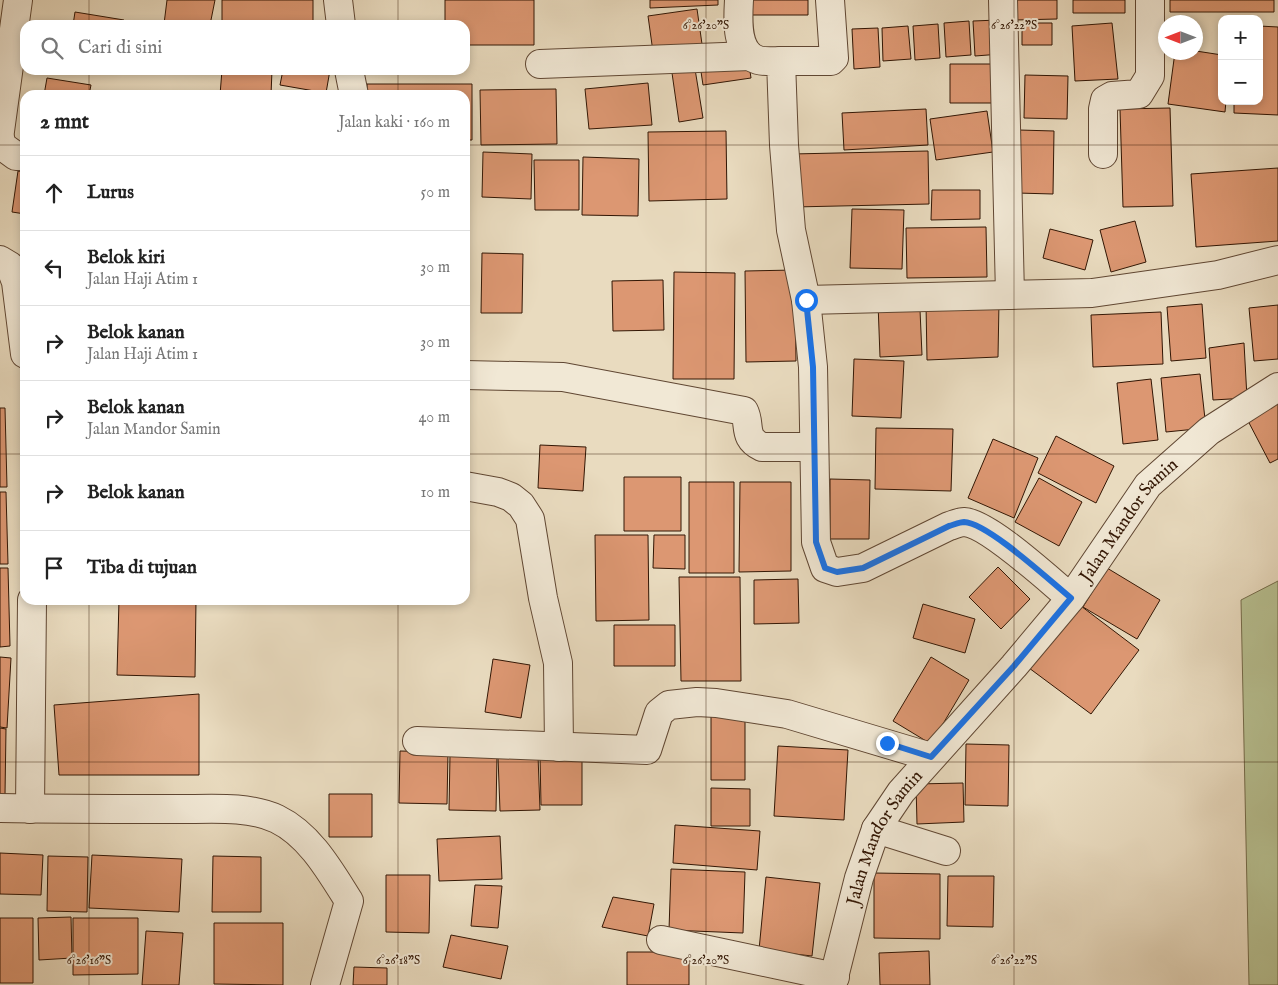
<!DOCTYPE html>
<html lang="id">
<meta charset="utf-8">
<style>
:root{--surface:#fff;--page:#f2f2f2;--text:#222;--muted:#767676;--line:#e0e0e0}
body{margin:0;font-family:"IM FELL English",serif;background:var(--page);color:var(--text)}
.controls{position:absolute;right:15px;top:15px;display:grid;overflow:hidden;border-radius:10px;box-shadow:0 2px 8px #0003}
.controls button{width:45px;height:45px;display:grid;place-items:center;padding:0;border:0;border-bottom:1px solid var(--line);background:var(--surface);color:var(--text);font:25px sans-serif}
.compass{position:absolute;left:1158px;top:15px;width:45px;height:45px;border-radius:50%;background:var(--surface);box-shadow:0 2px 8px #0003;rotate:270deg}
.stop{position:absolute;width:15px;height:15px;margin:-11px;border:4px solid #1a73e8;border-radius:50%;background:#fff}
.stop.end{background:#1a73e8;border-color:#fff;box-shadow:0 1px 5px #0008}
.list{margin:0;padding:0;list-style:none}
h2{display:flex;justify-content:space-between;align-items:center;height:65px;margin:0;padding:0 20px;font-size:21px}
h2 small{font-size:16px;font-weight:400;color:var(--muted)}
.list li{display:grid;grid-template-columns:32px 1fr auto;gap:15px;align-items:center;box-sizing:border-box;height:75px;padding:0 20px;border-top:1px solid var(--line)}
.list b{display:block;font-size:19px;white-space:nowrap}
.list p{margin:0;font-size:16px;white-space:nowrap;color:var(--muted)}
.list em{font-size:16px;font-style:normal;color:var(--muted)}
.icon{flex:none;width:28px;height:28px;fill:none;stroke:currentColor;stroke-width:2;stroke-linecap:round;stroke-linejoin:round}
.map{position:relative;flex:none;width:1278px;height:985px;overflow:hidden}
.search{position:absolute;background:var(--surface);box-shadow:0 2px 8px #0003;left:20px;top:20px;width:450px;height:55px;display:flex;align-items:center;gap:12px;box-sizing:border-box;padding:0 18px;border-radius:15px;color:var(--muted);font-size:19px}
.panel{position:absolute;background:var(--surface);box-shadow:0 2px 8px #0003;left:20px;top:90px;width:450px;height:515px;border-radius:15px}
.map>svg:first-child{display:block}
.green{fill:#b7c091;stroke:#746b4a}
.building{fill:#dc9772;stroke:#321604}
.lines{fill:none;stroke-linecap:round;stroke-linejoin:round}
.minor-casing{stroke:#604733;stroke-width:30}
.minor{stroke:#f1e8d5;stroke-width:28}
.route{stroke:#1a73e8;stroke-width:6}
.ticks{fill:none;stroke:#321604;stroke-width:1;stroke-opacity:0.45}
.labels{text-anchor:middle;stroke-width:4;stroke-linejoin:round;paint-order:stroke}
.street-label{font-size:18px;fill:#321604;stroke:#f1e8d5}
.ticks-label{font-size:12px;text-anchor:middle;fill:#321604;stroke:#f1e8d5;stroke-width:4;stroke-linejoin:round;paint-order:stroke}
</style>
<div class="map">
<svg width="1278" height="985" viewBox="0 0 1278 985">
<rect width="100%" height="100%" fill="#e9dbbf"/>
<filter id="stains"><feTurbulence type="fractalNoise" baseFrequency=".004" numOctaves="4"/><feColorMatrix values="0 0 0 0 .2 0 0 0 0 .09 0 0 0 0 .02 0 0 0 .5 -.17"/></filter>
<radialGradient id="worn" r=".72"><stop offset=".6" stop-color="#630" stop-opacity="0"/><stop offset="1" stop-color="#630" stop-opacity=".3"/></radialGradient>
<path class="green" d="M1278,581V985H1249L1241,600Z"/>
<path class="building" d="M167,0H215L210,25L164,24Z
M222,0H313V25H222Z
M445,0H534V45H465V25H445Z
M650,0H718V5L650,8Z
M752,0H808V15H752Z
M1014,0H1057V19L1015,20Z
M1073,0H1125V13H1073Z
M1170,0H1274V12H1170Z
M697,9L702,44L653,52L648,16Z
M75,12L124,20L123,25H73Z
M998,20L1001,54L975,56L973,21Z
M969,21L971,55L946,57L944,23Z
M1022,23H1052V45H1022Z
M1112,23L1118,79L1075,81L1072,26Z
M938,24L940,58L915,60L913,26Z
M908,26L911,59L883,61L882,28Z
M1259,26L1278,27V115L1234,113V101H1259Z
M878,28L880,67L854,69L852,29Z
M1196,51L1222,55V101H1226L1225,112L1168,104L1175,52Z
M748,58L751,78L703,85L700,65Z
M950,64H996V103H950Z
M695,69L703,118L679,122L672,73Z
M222,70H272L271,95H220Z
M283,70H330L326,93L280,85Z
M1025,75L1068,76L1067,119L1024,118Z
M47,78L91,85L89,95H44Z
M648,83L652,125L589,129L585,89Z
M367,84H472V140H465V95H367Z
M556,89L557,144L481,145L480,90Z
M1170,108L1173,206L1123,207L1120,109Z
M926,109L928,145L844,150L842,113Z
M987,111L993,152L936,160L930,119Z
M1019,130L1054,131L1053,194L1017,193Z
M726,131L727,199L649,201L648,132Z
M928,151L929,204L794,207L792,154Z
M483,152L532,154L531,199L482,197Z
M583,157L639,159L638,216L582,215Z
M534,160H579V210H535Z
M1278,168V241L1196,247L1191,174Z
M18,171L25,172V214L12,212Z
M932,190H980V219L931,220Z
M852,209L904,210L902,269L850,268Z
M1135,221L1146,262L1111,272L1100,230Z
M986,227L987,277L907,278L906,228Z
M1050,229L1093,240L1085,270L1043,258Z
M482,253L523,254L522,313H481Z
M795,270L796,361L746,362L745,271Z
M674,272L735,273L734,379H673Z
M663,280L664,330L613,331L612,281Z
M999,302L998,357L927,360L926,304Z
M878,303L920,310L922,355L880,357Z
M1202,304L1206,358L1171,361L1167,307Z
M1278,305V359L1254,361L1249,308Z
M1161,312L1163,364L1093,367L1091,315Z
M1244,343L1247,398L1213,400L1209,348Z
M854,359L904,361L901,418L852,416Z
M1200,374L1206,428L1166,432L1161,378Z
M1151,379L1158,440L1123,444L1117,383Z
M1278,402V459L1270,463L1247,419Z
M0,408H5L7,487H0Z
M876,428L953,429L951,491L875,489Z
M1056,436L1114,466L1096,503L1038,473Z
M993,439L1038,458L1014,518L968,498Z
M540,445L586,447L583,491L538,488Z
M624,477H681V531H624Z
M1039,478L1082,502L1059,546L1015,522Z
M830,479L870,480L869,539H830Z
M689,482H734V573H689Z
M740,482H791V571L739,572Z
M0,492H6L8,564H0Z
M595,535H648L649,620L596,621Z
M654,535H685V569L653,568Z
M998,567L1030,599L1001,629L969,597Z
M0,568H8L10,646L0,647Z
M1107,568L1160,600L1137,639L1083,607Z
M679,577H740L741,681H681Z
M798,579L799,623L754,624V580Z
M119,600H196L195,677L117,675Z
M1077,603L1139,650L1091,714L1029,668Z
M923,604L975,619L965,653L913,638Z
M614,625H675V666H614Z
M0,657L11,658L7,728L0,727Z
M931,657L969,680L931,744L893,721Z
M493,659L530,665L521,718L485,712Z
M199,694V775H59L54,705Z
M711,709H745V780H711Z
M0,728L6,729L5,795H0Z
M966,744L1009,745L1008,806L965,805Z
M778,746L848,750L844,820L774,816Z
M400,751L448,752L447,804L399,803Z
M450,755H497L496,811L449,810Z
M538,755L540,810L500,811L498,757Z
M540,755H582V805H541Z
M963,783L964,822L917,824L916,784Z
M711,788L750,789V826H711Z
M329,794H372V837H329Z
M675,825L760,831L757,870L673,863Z
M500,836L502,879L439,881L437,839Z
M0,853L43,855L41,895L0,894Z
M92,855L182,859L179,912L89,908Z
M48,856L88,857L87,912L47,911Z
M213,856L261,857V912H212Z
M671,869L745,872L743,933L669,930Z
M874,873L940,874V939L874,938Z
M386,875H430L429,933L386,932Z
M948,876H994L993,927L947,926Z
M766,877L820,883L812,956L759,950Z
M475,885L502,886L498,928L471,926Z
M613,897L654,904L648,936L602,927Z
M71,917L72,958L39,960L38,918Z
M0,918H33V983H0Z
M73,918H138V974L73,975Z
M214,923H283V985L214,984Z
M146,931L183,933L179,985H142Z
M451,935L508,946L501,979L443,967Z
M929,951L930,985H880L879,953Z
M627,952H689V985H627Z
M354,967L387,968V985H353Z"/>
<g class="lines">
<g class="minor-casing">
<g id="minor">
<path d="M338,0L341,25"/>
<path d="M739,0C738,18 735,53 758,60C765,62 774,61 781,61L784,145L791,230L806,300L813,367L816,542L825,568L837,572L863,568L949,526C953,525 959,522 964,522C988,523 1050,581 1071,598"/>
<path d="M1003,0L1010,295"/>
<path d="M781,61H831L834,58L830,0"/>
<path d="M540,64L750,56"/>
<path d="M349,70L354,95"/>
<path d="M0,131L18,0"/>
<path d="M0,138L2,146L16,156H25"/>
<path d="M1103,154V109L1105,100L1112,96L1139,94L1150,76V0"/>
<path d="M0,260L10,266L16,282L25,354"/>
<path d="M806,300L1092,293L1218,275L1278,260"/>
<path d="M465,375L563,377L744,411C751,424 742,438 762,447H814"/>
<path d="M465,486L498,492L511,497L521,505L530,519L543,598L558,663L559,747"/>
<path d="M417,741L647,750L659,713L669,705L697,702L716,703L787,714L931,757"/>
<path d="M0,808C56,809 112,809 168,809C202,810 245,804 277,819C310,835 330,871 349,901L325,985"/>
<path d="M30,809L32,600"/>
<path d="M876,829L946,851"/>
<path d="M661,940L835,977"/>
<path id="s1" d="M832,985L859,878L876,829L901,792L1014,666L1071,598L1148,485L1209,431L1278,387"/>
</g>
</g>
<use href="#minor" class="minor"/>
</g>
<g class="lines">
<path class="route" d="M806,300L813,367L816,542L825,568L837,572L863,568L949,526C953,525 960,522 964,522C988,523 1050,581 1071,598L1014,666L931,757L887,743"/>
</g>
<path class="ticks" d="M89,0V25M398,0V25M706,0V985M1014,0V985M89,70V95M398,70V95M0,145H25M465,145H1278M0,454H25M465,454H1278M89,600V985M398,600V985M0,762H1278"/>
<g class="labels">
<g class="street-label">
<text dy="6" stroke="none"><textPath href="#s1" startOffset="562">Jalan Mandor Samin</textPath></text>
<text dy="6" stroke="none"><textPath href="#s1" startOffset="158">Jalan Mandor Samin</textPath></text>
</g>
</g>
<g class="ticks-label">
<text x="706" y="29">6°26'20"S</text>
<text x="1014" y="29">6°26'22"S</text>
<text x="89" y="964">6°26'16"S</text>
<text x="398" y="964">6°26'18"S</text>
<text x="706" y="964">6°26'20"S</text>
<text x="1014" y="964">6°26'22"S</text>
</g>
<rect width="100%" height="100%" filter="url(#stains)"/>
<rect width="100%" height="100%" fill="url(#worn)"/>
</svg>
<div class="controls">
<button>+</button>
<button>−</button>
</div>
<svg class="compass" viewBox="-18 -18 36 36"><path d="M0-13l5 13h-10z" fill="#e53935"/><path d="M0 13l5-13h-10z" fill="#767676"/></svg>
<div class="stop" style="left:806px;top:300px"></div>
<div class="stop end" style="left:887px;top:743px"></div>
<div class="search"><svg class="icon" aria-label="search" viewBox="0 0 24 24"><circle cx="10" cy="10" r="6"/><path d="M15 15l6 6"/></svg>Cari di sini</div>
<section class="panel">
<h2>2 mnt<small>Jalan kaki · 160 m</small></h2>
<ul class="list">
<li><svg class="icon" aria-label="ahead" viewBox="0 0 24 24"><path d="M12 20V5M6 11l6-6 6 6"/></svg><div><b>Lurus</b></div><em>50 m</em></li>
<li><svg class="icon" aria-label="left" viewBox="0 0 24 24"><path d="M17 20v-9H6M10 6l-5 5 5 5"/></svg><div><b>Belok kiri</b><p>Jalan Haji Atim 1</p></div><em>30 m</em></li>
<li><svg class="icon" aria-label="right" viewBox="0 0 24 24"><path d="M7 20v-9h11M14 6l5 5-5 5"/></svg><div><b>Belok kanan</b><p>Jalan Haji Atim 1</p></div><em>30 m</em></li>
<li><svg class="icon" aria-label="right" viewBox="0 0 24 24"><path d="M7 20v-9h11M14 6l5 5-5 5"/></svg><div><b>Belok kanan</b><p>Jalan Mandor Samin</p></div><em>40 m</em></li>
<li><svg class="icon" aria-label="right" viewBox="0 0 24 24"><path d="M7 20v-9h11M14 6l5 5-5 5"/></svg><div><b>Belok kanan</b></div><em>10 m</em></li>
<li><svg class="icon" aria-label="arrive" viewBox="0 0 24 24"><path d="M6 21V4h12l-3 4 3 4H6"/></svg><div><b>Tiba di tujuan</b></div></li>
</ul>
</section>
</div>
